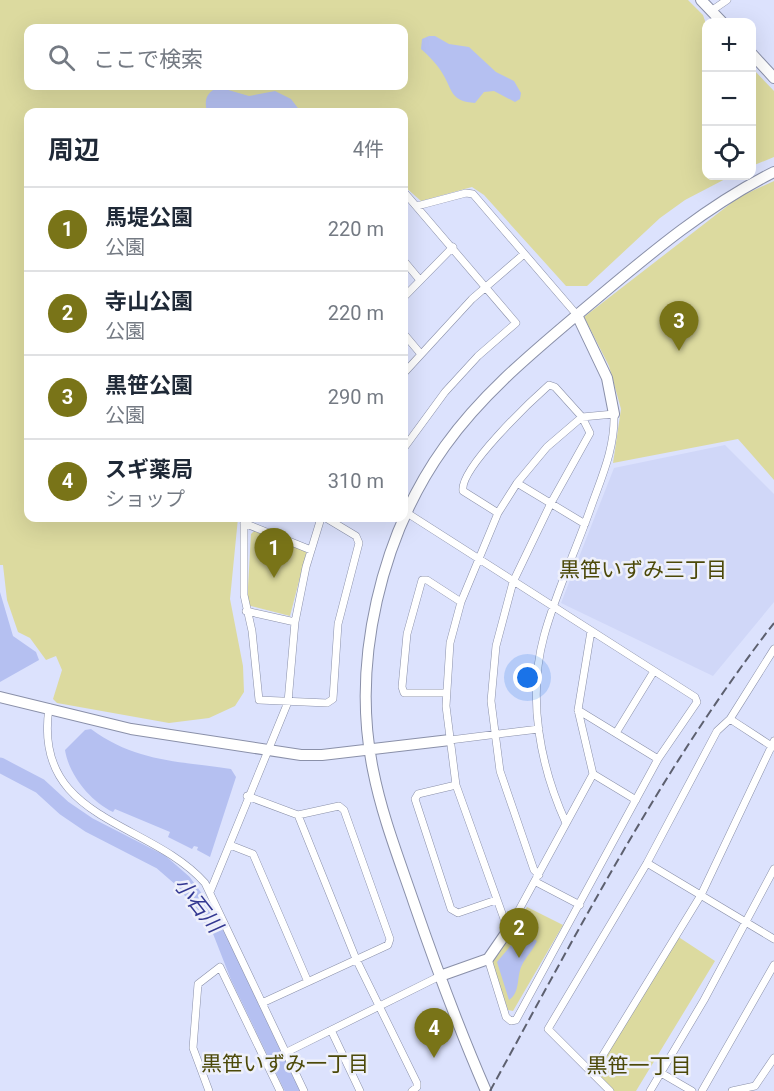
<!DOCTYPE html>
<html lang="ja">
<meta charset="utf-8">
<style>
:root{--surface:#fff;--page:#f2f2f3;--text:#1f2937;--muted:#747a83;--line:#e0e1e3;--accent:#797418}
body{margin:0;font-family:Roboto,"Noto Sans JP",sans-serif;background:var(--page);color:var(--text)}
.controls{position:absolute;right:18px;top:18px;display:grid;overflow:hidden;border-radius:12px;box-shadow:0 6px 24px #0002}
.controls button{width:54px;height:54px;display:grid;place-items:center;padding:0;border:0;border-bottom:2px solid var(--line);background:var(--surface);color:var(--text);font:30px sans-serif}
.you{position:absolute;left:528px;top:678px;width:21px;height:21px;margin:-15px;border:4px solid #fff;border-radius:50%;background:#1a73e8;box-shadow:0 0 0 9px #1a73e833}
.badge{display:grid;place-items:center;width:39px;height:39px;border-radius:50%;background:var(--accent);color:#fff;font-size:20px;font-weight:700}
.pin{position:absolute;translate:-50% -50px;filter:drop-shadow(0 2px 3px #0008)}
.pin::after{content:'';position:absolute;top:32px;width:21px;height:18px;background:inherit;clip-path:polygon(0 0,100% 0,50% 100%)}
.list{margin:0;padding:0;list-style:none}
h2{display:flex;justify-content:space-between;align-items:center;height:78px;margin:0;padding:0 24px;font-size:26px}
h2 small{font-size:20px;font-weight:400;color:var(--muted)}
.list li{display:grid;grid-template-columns:39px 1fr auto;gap:18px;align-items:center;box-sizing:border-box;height:84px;padding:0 24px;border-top:2px solid var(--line)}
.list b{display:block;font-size:22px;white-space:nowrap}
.list p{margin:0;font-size:20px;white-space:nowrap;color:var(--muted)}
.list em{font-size:20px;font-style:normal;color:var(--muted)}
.icon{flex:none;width:33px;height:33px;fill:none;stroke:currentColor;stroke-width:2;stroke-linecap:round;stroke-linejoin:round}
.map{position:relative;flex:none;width:774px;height:1091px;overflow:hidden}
.search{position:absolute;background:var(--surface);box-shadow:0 6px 24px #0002;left:24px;top:24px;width:384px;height:66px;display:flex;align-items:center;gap:15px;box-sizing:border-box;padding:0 21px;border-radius:12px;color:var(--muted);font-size:22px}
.panel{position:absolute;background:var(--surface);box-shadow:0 6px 24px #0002;left:24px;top:108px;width:384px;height:414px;border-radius:12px}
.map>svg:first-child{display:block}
.built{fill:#d0d7f8}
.green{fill:#dcda9f;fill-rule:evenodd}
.water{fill:#b5c0f1}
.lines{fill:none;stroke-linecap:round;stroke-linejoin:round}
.river{stroke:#b5c0f1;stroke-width:15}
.street-casing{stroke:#8a90a9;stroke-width:8}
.secondary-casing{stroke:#8a90a9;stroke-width:12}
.street{stroke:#fff;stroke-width:7}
.secondary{stroke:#fff;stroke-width:10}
.rail{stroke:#5d606f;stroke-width:2;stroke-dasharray:9 4.5;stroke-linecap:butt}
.labels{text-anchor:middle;stroke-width:5;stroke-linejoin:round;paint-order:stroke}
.neighbourhood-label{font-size:21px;fill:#4c4909;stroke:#eef0fb}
.water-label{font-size:21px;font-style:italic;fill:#323791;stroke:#eef0fb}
</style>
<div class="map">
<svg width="774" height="1091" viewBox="0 0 774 1091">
<rect width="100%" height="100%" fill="#dce2fd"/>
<path class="built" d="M725,445L774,494V602L713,676L561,603L614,468Z"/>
<path class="green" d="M0,0H688L703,15L706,24V176H731L685,200L660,218L587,286H566L484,195L472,187L421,201L404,186V112H28V518H238L230,599L243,666L244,692L235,706L209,718L169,723L57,703L53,699L62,670L56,656L46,660L30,638L18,632L7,600L3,565H0ZM28,28H404V86H28Z
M752,68L774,91V157L752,166Z
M774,181V480L738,439L613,463L621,409L609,366L584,317L739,197Z
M254,531L307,550L290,616L247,605L251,534Z
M527,907L563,925L513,1011L508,1010L491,960Z
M677,936L715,961L636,1091H613L593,1071Z"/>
<path class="water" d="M429,36H435L449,44L469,47L496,72L514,81L521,93L520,99L515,102L494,91L484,92L475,103C451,101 453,92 444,76C438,65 430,57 421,49L422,39Z
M218,87L249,96L275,91L291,99L301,112H207C204,100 206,93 218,87Z
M0,592L13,636L36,652L39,660L0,682Z
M91,729C136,762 178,761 231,769L236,777L210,857L197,850L198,847L194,846L192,849L168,837L170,832L115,809L113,812C90,801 69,775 65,750L85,730Z
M522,932L537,941C533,950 526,957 522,965C516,977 521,992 509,1000L497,962Z"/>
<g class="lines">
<path class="river" d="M0,765L40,786L64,808L89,825L161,862L184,882L220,931L238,977L293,1091"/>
<g class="street-casing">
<path id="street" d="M711,11L727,0
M404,192L516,323L478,356L445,392L404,448
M417,206L466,193L473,194L577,315
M404,261L419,279
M404,297L453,247
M404,334L420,353
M404,373L472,299L524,254
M517,483L585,524
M404,511L695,697L697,702L658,759L516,1020L511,1021L506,1017L488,959
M498,513L463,491C459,469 531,401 549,385L555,387L582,417L590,433L551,503L513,582L496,646L491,701L500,771L534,870L539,875
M244,518V595L252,631L259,700L327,703L333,699L338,624L359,543L356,536L326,518
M244,523L311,550
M246,611L295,622
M591,631L578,710L593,774L636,800
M446,693H404L402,687L407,634L422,580H427L461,602
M49,708C32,821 149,820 205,883L304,1091
M578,710L658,759
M730,719L773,747
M616,733L654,671
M450,740L539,729
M456,785L418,794L415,799L451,909L458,913L496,900
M247,796L298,815L339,806L344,810L390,939L388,945L262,1003
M298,815L356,959L417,1083V1087L412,1091
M230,845L253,854L308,982
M647,863L774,939
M536,882L580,905
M210,892L288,702L295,622L306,567L321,518
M508,930L456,785L446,706L450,643L461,602L498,513L517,483L547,447L582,417L614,414C615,448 602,476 591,507C576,550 556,592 544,636C527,698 540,766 566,823
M508,930L593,774
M331,1030L360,1091
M287,1052L440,976
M592,1073L701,895L774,741
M661,1073L692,1091
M209,1091L193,1048L198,984L220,967L280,1091
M610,1091L548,1029L647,863L717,731L730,719L774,649
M650,1091L704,1000L774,869
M702,1091L774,965
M732,1091L755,1086L774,1058"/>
</g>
<g class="secondary-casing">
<path id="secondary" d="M701,0L722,22
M752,54L774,78
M577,315L607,378L614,414
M0,697L131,729L301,755H322L450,740
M440,976L488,959L508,930
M486,1091C459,1029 436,967 414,903C399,859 382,816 373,770C351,662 381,535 445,446C480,397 526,358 571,320C636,266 698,210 774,172"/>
</g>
<use href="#street" class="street"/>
<use href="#secondary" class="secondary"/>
<path class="rail" d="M490,1091C578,931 662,768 774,623"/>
</g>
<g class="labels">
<g class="neighbourhood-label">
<text x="643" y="577">黒笹いずみ三丁目</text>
<text x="285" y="1071">黒笹いずみ一丁目</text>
<text x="639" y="1073">黒笹一丁目</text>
</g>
<g class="water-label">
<text transform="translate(198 905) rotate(52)" y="7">小石川</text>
</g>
</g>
</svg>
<div class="controls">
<button>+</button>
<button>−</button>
<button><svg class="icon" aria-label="locate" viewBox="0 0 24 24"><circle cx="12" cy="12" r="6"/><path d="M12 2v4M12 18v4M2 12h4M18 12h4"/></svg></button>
</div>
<div class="you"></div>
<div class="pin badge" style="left:274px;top:578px">1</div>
<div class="pin badge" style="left:519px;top:958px">2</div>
<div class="pin badge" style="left:679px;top:351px">3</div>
<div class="pin badge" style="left:434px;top:1058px">4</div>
<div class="search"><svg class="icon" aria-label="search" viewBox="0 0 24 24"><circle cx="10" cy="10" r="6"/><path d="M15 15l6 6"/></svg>ここで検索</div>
<section class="panel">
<h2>周辺<small>4件</small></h2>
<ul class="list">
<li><span class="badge">1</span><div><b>馬堤公園</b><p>公園</p></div><em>220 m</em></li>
<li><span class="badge">2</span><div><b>寺山公園</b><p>公園</p></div><em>220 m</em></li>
<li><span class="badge">3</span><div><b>黒笹公園</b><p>公園</p></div><em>290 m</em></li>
<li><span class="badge">4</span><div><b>スギ薬局</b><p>ショップ</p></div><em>310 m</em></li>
</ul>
</section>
</div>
